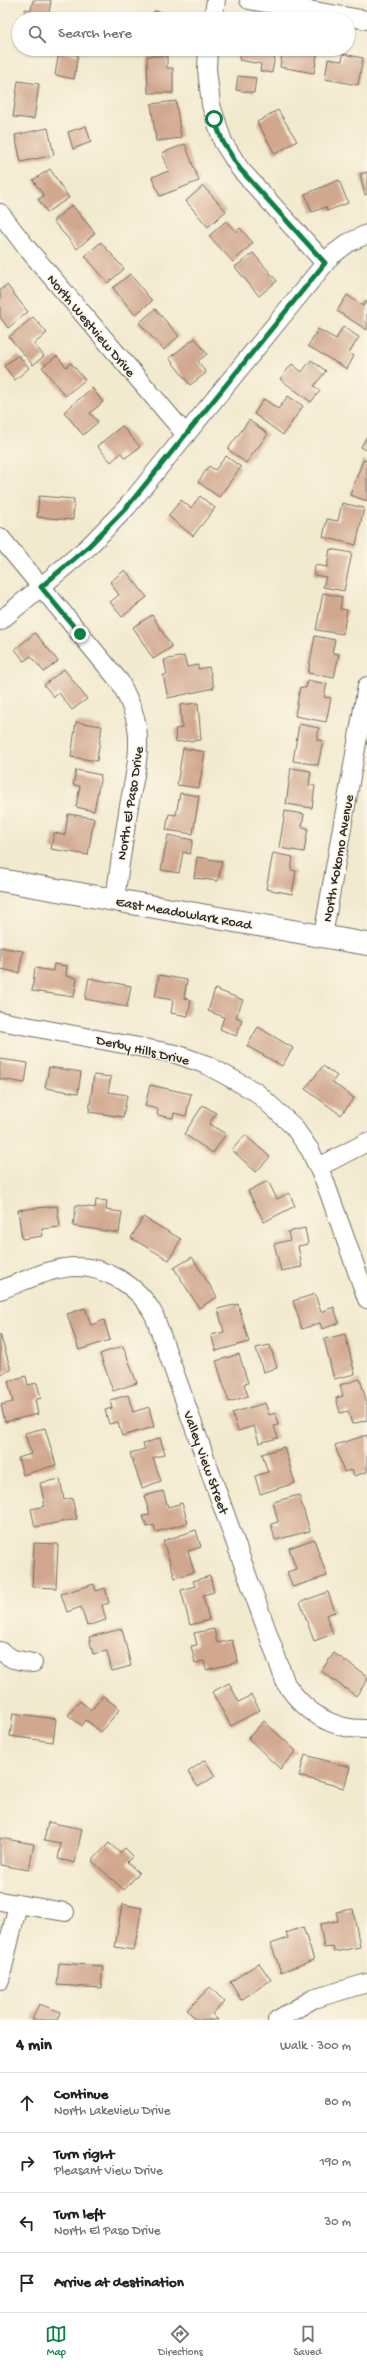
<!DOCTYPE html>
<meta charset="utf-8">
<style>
:root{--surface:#fff;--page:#f6f6f6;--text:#222;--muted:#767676;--line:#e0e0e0;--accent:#0b8043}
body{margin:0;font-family:"Gochi Hand",sans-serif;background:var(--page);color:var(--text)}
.stop{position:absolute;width:12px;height:12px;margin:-9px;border:3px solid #0b8043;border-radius:50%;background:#fff}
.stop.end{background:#0b8043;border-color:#fff;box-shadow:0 1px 4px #0008}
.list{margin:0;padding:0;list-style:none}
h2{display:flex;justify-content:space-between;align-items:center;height:52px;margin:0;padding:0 16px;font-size:17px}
h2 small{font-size:13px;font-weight:400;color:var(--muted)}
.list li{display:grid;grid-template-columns:26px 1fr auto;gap:12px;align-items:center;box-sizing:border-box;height:60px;padding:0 16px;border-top:1px solid var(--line)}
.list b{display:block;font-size:15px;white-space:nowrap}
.list p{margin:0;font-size:13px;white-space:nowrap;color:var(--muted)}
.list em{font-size:13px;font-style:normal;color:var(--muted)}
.icon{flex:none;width:22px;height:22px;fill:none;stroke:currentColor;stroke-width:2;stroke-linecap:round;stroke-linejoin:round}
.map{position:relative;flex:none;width:367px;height:2020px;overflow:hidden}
.search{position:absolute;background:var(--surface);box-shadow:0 1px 3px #0004;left:12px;right:12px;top:12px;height:44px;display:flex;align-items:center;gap:10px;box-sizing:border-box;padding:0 14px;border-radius:22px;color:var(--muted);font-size:15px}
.sheet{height:292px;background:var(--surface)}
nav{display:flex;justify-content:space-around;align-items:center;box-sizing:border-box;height:56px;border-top:1px solid var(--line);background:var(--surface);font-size:11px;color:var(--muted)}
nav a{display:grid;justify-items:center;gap:2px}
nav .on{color:var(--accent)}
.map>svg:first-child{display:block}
.building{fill:#d1a78e}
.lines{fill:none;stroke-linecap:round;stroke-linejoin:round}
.minor-casing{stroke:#716e64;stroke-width:20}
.secondary-casing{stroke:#716e64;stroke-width:24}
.minor{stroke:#fff;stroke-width:18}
.secondary{stroke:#fff;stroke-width:22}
.route{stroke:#0b8043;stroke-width:5}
.labels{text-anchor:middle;stroke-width:3;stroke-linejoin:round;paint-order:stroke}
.street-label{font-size:14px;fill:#2b2b2b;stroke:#fcf5e5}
</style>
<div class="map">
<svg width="367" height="2020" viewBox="0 0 367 2020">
<rect width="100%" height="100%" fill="#fcf5e5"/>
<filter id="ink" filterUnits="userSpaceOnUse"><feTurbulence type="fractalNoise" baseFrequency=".025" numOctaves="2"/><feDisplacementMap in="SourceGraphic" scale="8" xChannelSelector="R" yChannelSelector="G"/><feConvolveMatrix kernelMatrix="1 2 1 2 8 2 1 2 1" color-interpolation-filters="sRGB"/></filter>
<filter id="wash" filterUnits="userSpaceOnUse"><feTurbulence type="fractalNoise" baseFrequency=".012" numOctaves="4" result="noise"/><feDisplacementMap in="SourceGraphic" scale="16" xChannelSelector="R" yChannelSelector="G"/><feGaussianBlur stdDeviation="0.9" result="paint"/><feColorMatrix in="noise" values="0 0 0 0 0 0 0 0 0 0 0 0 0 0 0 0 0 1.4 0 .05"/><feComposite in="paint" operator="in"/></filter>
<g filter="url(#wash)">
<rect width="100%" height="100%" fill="#f2eacf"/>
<g id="blocks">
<path class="building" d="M33,0H51L48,19H24L25,9L31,10Z
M154,11L172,15L171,19H152Z
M241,49H276L272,73L260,71L261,64L239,60Z
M283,49L318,50L314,73L280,67Z
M59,52L78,55L74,79L55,75Z
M343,54L363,58L358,85L325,79L328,59L342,61Z
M147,56H167V68H173V93H148Z
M238,76L256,78L254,93L236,90Z
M18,81L39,84L34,119L13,117Z
M176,101L181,138L156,141L151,104Z
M278,110L297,141L275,154L257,122Z
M86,126L91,142L73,149L68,132Z
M48,128L54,155L21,162L15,135Z
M185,144L199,181L160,196L152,177L169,171L162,153Z
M50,169L69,198L47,212L38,199L44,196L33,180Z
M367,172V194L365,195L360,174Z
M339,180L348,203L327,211L326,207L312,212L305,194Z
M203,186L226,211L208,227L186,201Z
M72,205L95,233L77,249L53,221Z
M226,221L236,232L240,228L253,243L233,262L209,236Z
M101,242L124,269L108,283L85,256Z
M253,253L277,281L259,296L235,267Z
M130,274L152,301L135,315L113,288Z
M7,285L28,312L8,328L0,317V290Z
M347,295L363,306L367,300V330L337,311Z
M155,309L179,336L164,350L139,323Z
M33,317L47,333L34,344L44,356L33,365L9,337Z
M343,327L359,337L349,353L354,356L347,369L308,346L318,329L336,339Z
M195,338L207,354L198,361L206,373L190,385L169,358Z
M18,355L29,368L15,380L4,366Z
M57,356L66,367L71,363L85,380L65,396L42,367Z
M311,360L326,371L314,386L320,391L311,402L280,379L292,364L302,372Z
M92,388L103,402L90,413L98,422L83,435L64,412Z
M288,396L303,406L283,435L254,414L264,399L278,409Z
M249,420L268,434L246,463L228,449Z
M122,426L140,447L125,458L121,453L111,462L97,446Z
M367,436V450L361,447Z
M226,456L241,467L219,497L198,482L209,466L215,470Z
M363,460L367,461V501L350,495Z
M39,496L74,499L73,520L37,517Z
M200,496L215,508L193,536L168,516L181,500L191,508Z
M342,503L364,508L356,545L323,537L327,519L338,521Z
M330,549L352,553L344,591L323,587L326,577L314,575L315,565L327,567Z
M125,570L147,597L122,617L110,602L119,595L110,582Z
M323,593L342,597L340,609L347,610L343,634L316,630Z
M152,615L172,647L153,659L133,627Z
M35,633L58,661L44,672L31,656L24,661L15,649Z
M315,636L335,640L332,653L339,654L334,678L308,673Z
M184,656L187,667L198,665V669L209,667L214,688L168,698L163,675H167L164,660Z
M64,669L87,699L72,710L59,693L54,697L44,685Z
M307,680L327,684L324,697L331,698L326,722L295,716L300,687L306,688Z
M198,703L201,740L176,742L175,729L182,728L180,705Z
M76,722L102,726L97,761L71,757Z
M299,724L319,728L317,740L323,741L318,765L293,761Z
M183,748L205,752L199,788L177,785Z
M291,768L311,771L309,785L315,786L312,808L286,804Z
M76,770L101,775L94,811L76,807L80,786L73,785Z
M180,793L199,796L193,834L166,830L169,814L176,815Z
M285,811L304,814L302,827L308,828L304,852L279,848Z
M68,814L94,818L88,855L51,849L54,833L65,835Z
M168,835L193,840L190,854L183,852L179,873L161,870Z
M273,853L293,857L291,870L296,871L292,894L266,889Z
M197,857L222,861L218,881L194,878Z
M0,947L23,951L19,973L2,969L0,973Z
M54,964L67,966L66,976L77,978L74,997L32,991L35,968L53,971Z
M159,975L187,980L184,998L191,1000L188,1016L171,1013L173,1000L155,997Z
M89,978L131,986L127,1007L85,999Z
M215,989L243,1000L236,1017L242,1020L236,1036L220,1029L224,1017L208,1011Z
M258,1027L293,1048L282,1066L247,1046Z
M0,1059L28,1063L25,1083L0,1079Z
M323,1066L337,1076L332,1082L354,1098L341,1115L305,1089Z
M49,1067L81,1072L78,1093L45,1088Z
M94,1075L111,1077L108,1092L127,1095L123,1117L89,1112Z
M150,1085L191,1094L186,1116L174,1113L173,1118L157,1115L158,1109L145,1106Z
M203,1105L216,1113L209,1124L226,1134L213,1153L184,1134Z
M245,1135L270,1157L256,1172L232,1150Z
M268,1181L277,1199L289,1193L295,1206L264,1222L248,1191Z
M96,1200L107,1201L106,1210L122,1212L119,1233L73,1226L76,1205L95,1208Z
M57,1206L60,1227L42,1229L43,1236L22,1239L18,1210Z
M143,1217L181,1239L169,1260L131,1238Z
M305,1228L308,1244L298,1246L302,1267L281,1271L274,1244L290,1240L288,1232Z
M192,1257L217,1297L199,1308L174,1268Z
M315,1294L321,1312L334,1307L339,1323L322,1329L320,1323L302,1329L293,1301Z
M238,1304L249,1342L216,1351L211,1335L224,1332L218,1309Z
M85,1308L91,1325L104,1320L110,1340L79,1350L67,1314Z
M0,1334L11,1370L0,1374Z
M345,1334L355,1374L334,1379L324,1339Z
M270,1345L277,1368L263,1372L256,1348Z
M123,1346L137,1383L113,1391L100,1354Z
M239,1354L248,1383L244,1384L248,1396L229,1402L216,1361Z
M26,1376L28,1385L37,1383L41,1398L35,1400L38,1414L5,1422L1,1405L13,1402L8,1381Z
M360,1379L367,1403V1420L352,1424L348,1411L340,1413L336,1398L343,1396L340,1385Z
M128,1395L133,1412L149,1407L154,1427L122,1436L118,1422L109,1424L105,1410L112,1408L110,1400Z
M265,1403L269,1415L275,1413L278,1425L274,1426L278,1438L259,1443L254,1426L238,1431L232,1413Z
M45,1428L56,1465L23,1475L18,1458L31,1454L25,1433Z
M367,1435V1472L354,1476L352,1470L344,1472L335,1445Z
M160,1438L165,1454L153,1458L161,1481L142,1488L130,1453L145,1449L143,1444Z
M284,1447L295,1483L260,1494L255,1476L268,1472L262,1454Z
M60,1479L64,1500L72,1498L77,1519L35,1527L31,1509L45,1506L40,1483Z
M163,1491L168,1507L182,1503L188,1523L156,1532L154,1525L147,1527L143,1516L150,1515L144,1496Z
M299,1495L310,1531L275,1540L271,1524L278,1522L273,1502Z
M196,1530L201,1547L188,1551L194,1572L175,1578L163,1541Z
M314,1539L327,1576L293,1587L287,1572L296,1569L289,1548Z
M34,1543L58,1544L56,1588L32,1587Z
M210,1576L214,1592L203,1595L209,1620L190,1625L181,1590L195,1586L193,1581Z
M94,1584L96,1591L105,1588L109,1603L102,1605L106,1620L87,1626L81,1607L67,1612L61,1594Z
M328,1592L335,1612L326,1615L333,1634L314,1641L300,1602Z
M122,1629L131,1666L112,1671L107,1651L93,1654L89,1637Z
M214,1629L217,1643L232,1640L238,1662L206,1670L204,1661L195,1663L191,1646L197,1645L194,1633Z
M334,1653L367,1676V1681L356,1696L321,1671Z
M229,1683L239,1702L251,1695L260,1710L231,1726L212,1692Z
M103,1696L120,1709L101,1732L86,1720L82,1726L68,1715L80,1701L91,1710Z
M13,1713L56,1719L53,1742L10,1736Z
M264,1721L296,1751L280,1769L248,1738Z
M305,1755L350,1767L344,1788L299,1776Z
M205,1760L215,1776L198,1787L188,1772Z
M48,1822L82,1829L75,1863L58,1859L61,1844L44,1841Z
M0,1838L34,1844L29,1870L0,1865Z
M109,1843L120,1853L125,1848L133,1856L127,1862L139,1873L124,1890L92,1861Z
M122,1904L142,1908L134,1950L115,1947Z
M353,1909L360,1947L334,1952L333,1947L324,1948L320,1924L338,1921L336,1912Z
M303,1927L314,1960L281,1972L271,1944L288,1938L286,1933Z
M59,1963L103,1966L101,1988L57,1985Z
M259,1963L271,1980L241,2000L230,1982Z
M210,1987L225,2002L212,2014L218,2020H197L187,2010Z
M39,2004L61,2012L58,2020H32Z"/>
</g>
</g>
<g filter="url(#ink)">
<use href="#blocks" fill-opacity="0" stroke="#716e64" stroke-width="1"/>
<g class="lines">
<g class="minor-casing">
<path id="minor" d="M249,0L367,20
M213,19L216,0
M208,49L207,69L211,105L223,142L240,169L325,263
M0,213L26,247L186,435
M0,537L120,682C129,700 138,718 138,739C139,762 133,784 129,806C124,837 119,868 115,900
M0,621L88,547L127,507L331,256L348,243L367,234
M323,936L367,686
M0,1021L176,1054L207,1065L256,1092L293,1126L310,1150L325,1182L367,1299
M319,1167L367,1142
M0,1290C20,1283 43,1271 64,1268C100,1262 138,1284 154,1315L286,1684C305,1712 332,1730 367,1729
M0,1651L13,1659L33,1663
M0,1901L65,1912
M0,1980L18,1904
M277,2020L313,1999L367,1983"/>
</g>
<g class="secondary-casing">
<path id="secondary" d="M0,880L367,944"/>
</g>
<use href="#minor" class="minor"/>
<use href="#secondary" class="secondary"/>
</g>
</g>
<g class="lines" filter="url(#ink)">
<path class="route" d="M80,634L41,587L88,547L127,507L325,263L240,169L223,142L214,119"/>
</g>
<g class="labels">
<g class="street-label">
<text transform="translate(92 325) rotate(50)" y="5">North Westview Drive</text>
<text transform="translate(129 803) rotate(-81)" y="5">North El Paso Drive</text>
<text transform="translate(337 858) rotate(-80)" y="5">North Kokomo Avenue</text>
<text transform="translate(184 912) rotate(10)" y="5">East Meadowlark Road</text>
<text transform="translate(143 1049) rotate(13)" y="5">Derby Hills Drive</text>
<text transform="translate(207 1462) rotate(70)" y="5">Valley View Street</text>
</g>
</g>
</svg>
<div class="stop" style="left:214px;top:119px"></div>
<div class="stop end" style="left:80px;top:634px"></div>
<div class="search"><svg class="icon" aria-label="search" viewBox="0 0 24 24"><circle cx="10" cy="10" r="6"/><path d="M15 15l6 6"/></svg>Search here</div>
</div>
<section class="sheet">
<h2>4 min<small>Walk · 300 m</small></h2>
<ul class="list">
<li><svg class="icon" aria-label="ahead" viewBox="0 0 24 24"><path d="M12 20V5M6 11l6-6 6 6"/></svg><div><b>Continue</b><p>North Lakeview Drive</p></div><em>80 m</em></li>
<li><svg class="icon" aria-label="right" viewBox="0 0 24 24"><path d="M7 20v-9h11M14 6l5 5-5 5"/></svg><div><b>Turn right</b><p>Pleasant View Drive</p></div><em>190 m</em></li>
<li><svg class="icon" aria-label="left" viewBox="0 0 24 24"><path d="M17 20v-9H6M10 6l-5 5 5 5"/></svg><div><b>Turn left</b><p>North El Paso Drive</p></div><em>30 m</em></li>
<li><svg class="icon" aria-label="arrive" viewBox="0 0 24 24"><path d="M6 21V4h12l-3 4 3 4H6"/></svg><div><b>Arrive at destination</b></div></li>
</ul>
</section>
<nav>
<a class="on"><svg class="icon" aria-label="map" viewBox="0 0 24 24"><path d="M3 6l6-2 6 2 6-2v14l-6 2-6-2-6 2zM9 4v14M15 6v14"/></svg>Map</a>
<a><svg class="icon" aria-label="directions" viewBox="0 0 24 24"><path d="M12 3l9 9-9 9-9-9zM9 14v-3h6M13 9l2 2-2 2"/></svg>Directions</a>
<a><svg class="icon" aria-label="saved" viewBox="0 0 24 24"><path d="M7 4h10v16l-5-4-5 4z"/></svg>Saved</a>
</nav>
